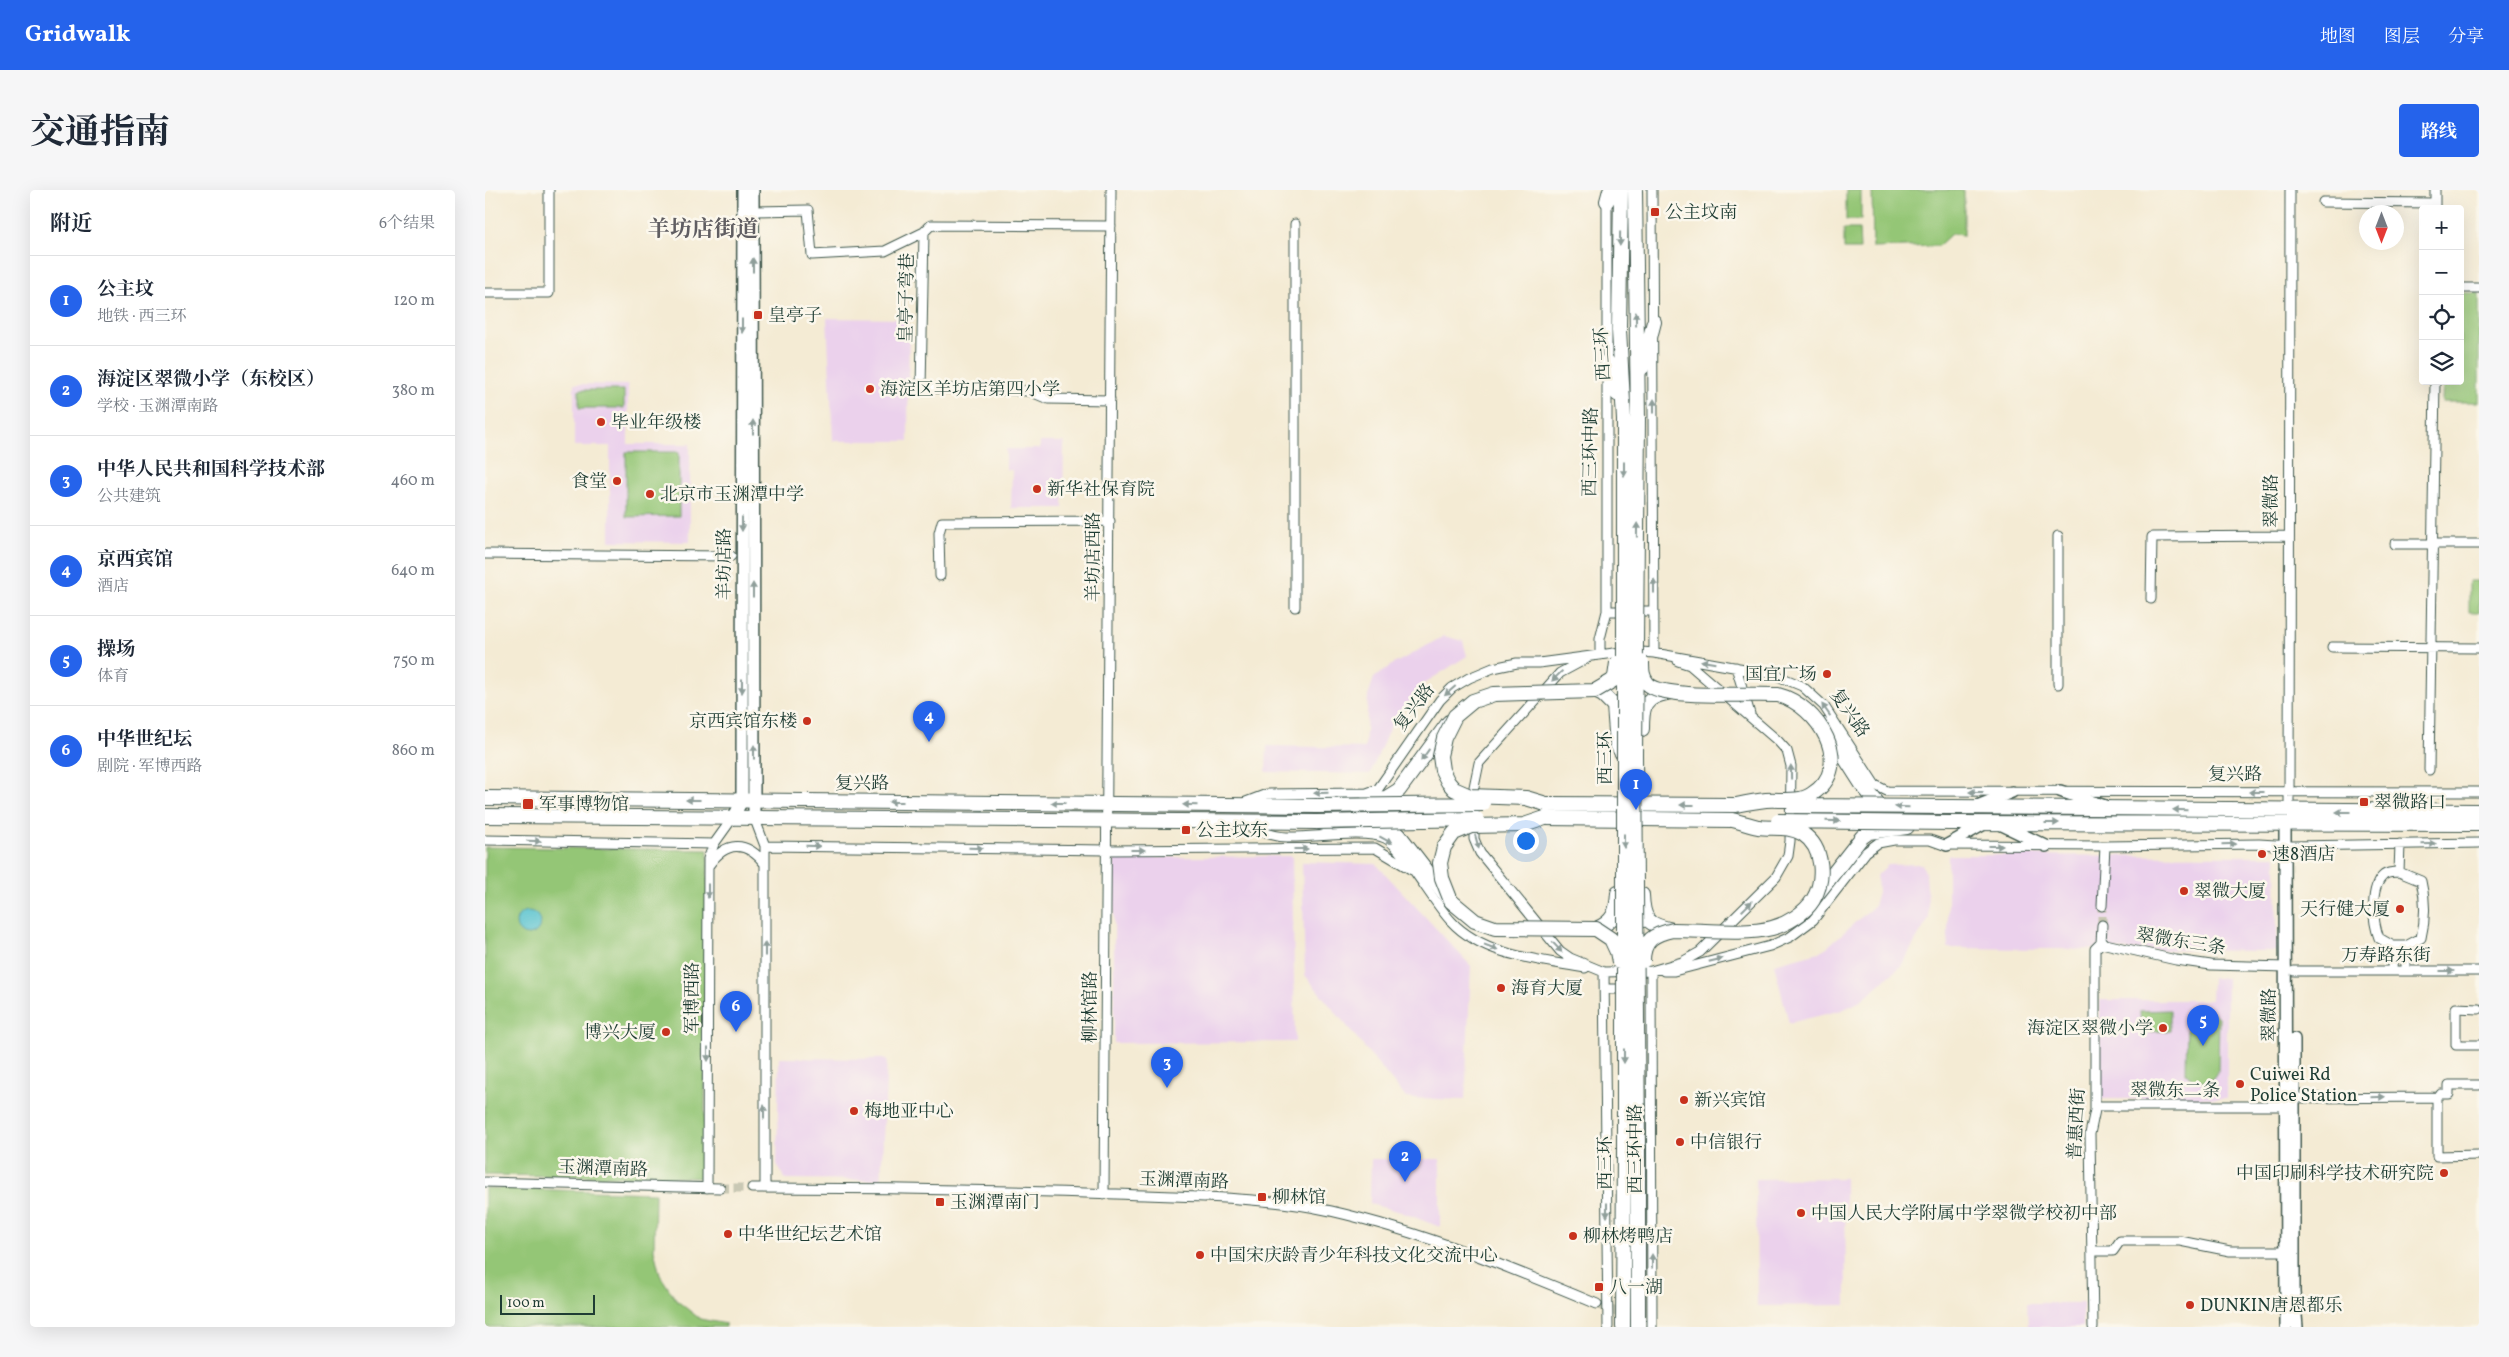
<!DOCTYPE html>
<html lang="zh">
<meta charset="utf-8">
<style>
:root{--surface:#fff;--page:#f6f6f7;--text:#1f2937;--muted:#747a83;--line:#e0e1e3;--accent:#2563eb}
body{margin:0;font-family:Vollkorn,"Noto Serif SC",serif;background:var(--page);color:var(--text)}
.controls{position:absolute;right:15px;top:15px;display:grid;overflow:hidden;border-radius:5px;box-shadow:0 5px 20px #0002}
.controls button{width:45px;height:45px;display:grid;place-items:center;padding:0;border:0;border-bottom:1px solid var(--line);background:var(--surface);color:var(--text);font:25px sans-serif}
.compass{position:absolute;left:1874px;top:15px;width:45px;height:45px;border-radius:50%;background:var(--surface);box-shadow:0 5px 20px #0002;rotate:180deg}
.scale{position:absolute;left:15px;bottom:12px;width:95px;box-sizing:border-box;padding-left:5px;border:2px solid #1f3d34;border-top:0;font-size:14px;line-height:18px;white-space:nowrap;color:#1f3d34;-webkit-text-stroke:4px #fbf7ec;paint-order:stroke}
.you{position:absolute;left:1040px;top:650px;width:18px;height:18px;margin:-12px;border:4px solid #fff;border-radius:50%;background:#1a73e8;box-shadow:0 0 0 8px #1a73e833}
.badge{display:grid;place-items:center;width:32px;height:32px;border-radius:50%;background:var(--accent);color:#fff;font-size:16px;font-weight:700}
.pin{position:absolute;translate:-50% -41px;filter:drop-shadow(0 1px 2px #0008)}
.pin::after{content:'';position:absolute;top:26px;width:18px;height:15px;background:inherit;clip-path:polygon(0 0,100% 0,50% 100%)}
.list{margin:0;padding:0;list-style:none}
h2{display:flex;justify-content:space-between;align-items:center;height:65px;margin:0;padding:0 20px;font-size:21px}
h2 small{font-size:16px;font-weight:400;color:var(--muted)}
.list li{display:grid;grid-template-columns:32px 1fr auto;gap:15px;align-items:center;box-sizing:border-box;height:90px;padding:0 20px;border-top:1px solid var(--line)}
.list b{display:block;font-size:19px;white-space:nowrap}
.list p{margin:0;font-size:16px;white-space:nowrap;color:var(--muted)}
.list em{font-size:16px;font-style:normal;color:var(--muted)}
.icon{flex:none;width:28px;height:28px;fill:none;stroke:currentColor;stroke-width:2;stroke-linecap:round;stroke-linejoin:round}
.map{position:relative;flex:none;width:1994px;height:1137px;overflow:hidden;border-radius:5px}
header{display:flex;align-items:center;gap:30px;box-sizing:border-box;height:70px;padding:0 25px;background:var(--accent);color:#fff}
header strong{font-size:24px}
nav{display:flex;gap:28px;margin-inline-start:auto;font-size:18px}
.intro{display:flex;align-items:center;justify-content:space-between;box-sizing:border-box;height:120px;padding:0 30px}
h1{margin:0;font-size:35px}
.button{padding:12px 22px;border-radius:5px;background:var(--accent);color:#fff;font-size:18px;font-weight:700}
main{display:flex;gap:30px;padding:0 30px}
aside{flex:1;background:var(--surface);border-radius:5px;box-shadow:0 5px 20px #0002}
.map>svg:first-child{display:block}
.built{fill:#ebd1ec}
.green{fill:#94c676;stroke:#5a8255}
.water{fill:#56c2cf;stroke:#3a8082}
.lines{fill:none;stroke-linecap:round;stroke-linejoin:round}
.minor-tunnel{stroke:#c9c8b4;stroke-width:9;stroke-dasharray:9 4.5;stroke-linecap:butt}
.minor-casing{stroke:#3f574c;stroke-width:11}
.major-casing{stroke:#3f574c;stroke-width:14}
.highway-casing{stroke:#3f574c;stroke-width:16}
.minor{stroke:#fff;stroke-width:9}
.major{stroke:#fff;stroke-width:11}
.highway{stroke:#fff;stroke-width:14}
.highway-bridge-casing{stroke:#3f574c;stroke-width:16;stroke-linecap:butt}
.highway-bridge{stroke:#fff;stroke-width:14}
.oneway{fill:#8f9e9a}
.poi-dot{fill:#c8321e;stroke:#fbf7ec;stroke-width:2}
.labels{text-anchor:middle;stroke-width:5;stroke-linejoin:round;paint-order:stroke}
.poi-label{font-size:18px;fill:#1f3d34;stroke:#fbf7ec;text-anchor:start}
.street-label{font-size:18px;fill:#1f3d34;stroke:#fbf7ec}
.district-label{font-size:22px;font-weight:bold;fill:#605e62;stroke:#fbf7ec}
</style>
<header>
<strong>Gridwalk</strong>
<nav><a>地图</a><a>图层</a><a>分享</a></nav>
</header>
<div class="intro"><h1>交通指南</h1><a class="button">路线</a></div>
<main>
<aside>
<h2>附近<small>6个结果</small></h2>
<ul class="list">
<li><span class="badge">1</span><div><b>公主坟</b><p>地铁 · 西三环</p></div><em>120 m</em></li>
<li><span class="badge">2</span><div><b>海淀区翠微小学（东校区）</b><p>学校 · 玉渊潭南路</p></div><em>380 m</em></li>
<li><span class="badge">3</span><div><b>中华人民共和国科学技术部</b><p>公共建筑</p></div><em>460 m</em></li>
<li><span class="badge">4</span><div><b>京西宾馆</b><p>酒店</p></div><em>640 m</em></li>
<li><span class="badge">5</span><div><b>操场</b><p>体育</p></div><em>750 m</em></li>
<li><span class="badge">6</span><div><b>中华世纪坛</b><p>剧院 · 军博西路</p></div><em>860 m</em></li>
</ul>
</aside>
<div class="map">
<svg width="1994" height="1137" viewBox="0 0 1994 1137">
<rect width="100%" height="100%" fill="#fbf7ec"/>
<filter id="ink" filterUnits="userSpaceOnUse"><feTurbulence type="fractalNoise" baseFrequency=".02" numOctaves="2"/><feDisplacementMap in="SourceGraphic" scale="10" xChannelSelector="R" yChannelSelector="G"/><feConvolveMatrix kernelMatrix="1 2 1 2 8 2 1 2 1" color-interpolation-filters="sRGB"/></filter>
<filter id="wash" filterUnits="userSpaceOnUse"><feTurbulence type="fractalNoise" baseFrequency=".0096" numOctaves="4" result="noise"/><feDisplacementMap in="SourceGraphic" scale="20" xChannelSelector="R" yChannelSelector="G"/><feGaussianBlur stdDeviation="1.12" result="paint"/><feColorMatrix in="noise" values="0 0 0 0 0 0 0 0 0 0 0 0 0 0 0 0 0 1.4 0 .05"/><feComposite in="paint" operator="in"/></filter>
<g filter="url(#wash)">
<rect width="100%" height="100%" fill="#f4ebd4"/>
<path class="built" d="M342,128L424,129L423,251H348Z
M89,194L143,195V254H205V352L125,351V256H89Z
M555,252H579L578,318H526L527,280H521V259H555Z
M959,446L978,451L982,466L937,495L904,539L885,584L781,582L782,556L880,558L883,506L889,488L905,476Z
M1463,665L1791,666L1792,761L1463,758Z
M807,666L810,852L629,853V668Z
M817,672L891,674L986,776L980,910L921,908L820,785Z
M1437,674L1441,685L1444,728L1416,776L1374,812L1357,820L1304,833L1289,774L1334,762L1342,757L1389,716L1393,702L1392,685L1403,675Z
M1727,788H1742V908L1615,909V810H1726Z
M294,868L402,869L396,990L300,989L292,974Z
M886,969H955V1037L916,1022L885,1014Z
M1360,988L1361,1115L1272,1116L1271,989Z
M1542,1113H1598V1137H1543Z"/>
<path class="green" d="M1361,0H1376V30H1361Z
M1387,0H1479V45L1466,44L1453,56L1388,58Z
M1359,39H1374L1375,59H1359Z
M1975,103H1994V212H1957L1958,191H1975Z
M94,200H139V218H94Z
M141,262H194V326L141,327Z
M1984,391H1994V422H1984Z
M0,657L223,660L219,988L0,985Z
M1718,818L1726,821L1734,828L1733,881L1728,888L1719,891H1710L1701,883L1702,831L1707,822Z
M1685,820V841L1656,842L1655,821Z
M0,998L170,1003L169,1060L175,1085L191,1110L215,1129L241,1134V1137H0Z"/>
<path class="water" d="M31 733a12 12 0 1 1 24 0a12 12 0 1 1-24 0Z"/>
</g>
<g filter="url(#ink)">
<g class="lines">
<path class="minor-tunnel" d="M1617,735V716
M235,998H267
M1112,1114L1167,1137"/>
<g class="minor-casing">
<path id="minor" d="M1167,0L1169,463
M1950,0V17
M1838,12L1950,13
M268,21L323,20L327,65L400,61L439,42L436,198L544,201L563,209L625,210
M810,34V417
M439,42L446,35L626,36
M1975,98H1994
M0,103H64V0
M1910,354H1994
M0,364L246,366
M455,386L454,343L457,332L625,331
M1666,409L1667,347L1803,346
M1122,421H1169
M1847,457L1994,458
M1115,463V449L1122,421V7
M1101,469L1075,483L994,573L989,597V649L995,663L1075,761L1085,768L1119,782L1166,781L1197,772L1215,762L1291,687L1303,666L1305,651L1306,576L1302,561L1293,551L1205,475L1193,471
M1251,477L1265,524
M1573,494V346
M1944,580L1950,191
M761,612L782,604L882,603L893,599L955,510L967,498L984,488L1008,478L1032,473H1054L1144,461L1169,463L1288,484L1317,496L1339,516L1390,595L1402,601L1994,602
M1804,621L1805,0
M269,627L280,656V998
M759,635C773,640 787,647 802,647C827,648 879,639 900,648C916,655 950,715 966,731C998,766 1056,770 1100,778
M0,650L229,654
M1915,654L1914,682L1936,691C1941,711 1941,728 1936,748L1921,756
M280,656L622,660L890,658L927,680
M224,675C241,651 261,650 280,674
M1617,716L1620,656
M1616,753L1691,770L1726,775L1801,777
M1908,756L1894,748C1888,733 1884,697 1899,685C1903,682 1909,682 1914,682
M1907,780L1908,756H1921V781
M1166,781L1167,1137
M1179,781H1189L1285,756L1305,747L1328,730L1381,662L1393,653L1409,650H1445L1459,655L1620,656L1774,654L1807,656L1994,653
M1809,781H1994
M1119,782L1123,1137
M1120,799H1143
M1994,819L1971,818V855H1994
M1956,904H1964V895H1994
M1809,908L1952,907V966L1994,965
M1610,916H1801
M0,992L235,998
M222,998L223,669L229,654L249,626
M267,998C389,998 510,1000 631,1004C703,1007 776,1006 846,1021C938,1042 1026,1078 1112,1114
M619,1004L626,0
M1608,1061H1628L1635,1051H1695L1745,1061H1801
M1608,1137L1605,944L1610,920V759L1616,753L1617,735"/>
</g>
<g class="major-casing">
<path id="major" d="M268,0L269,627
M1575,601L1620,616
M1492,616L1527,602
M249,626L257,611L258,0
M1515,634L1561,656
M1800,634L1801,1137
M1462,655L1501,633
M1809,849V1102L1812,1137"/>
</g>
<g class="highway-casing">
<path id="highway" d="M1136,0L1134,140L1139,230
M1150,0L1153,230
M1122,11L1125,0
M1122,171L1132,204
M1157,178L1169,132
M1110,501L1118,505L1129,516L1132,555L1138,565
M1339,535L1378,596L1395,616
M1157,539C1157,517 1158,508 1182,503
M0,608L833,616L844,613
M883,609L901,608L914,600L964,532
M1061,614L1251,615
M1466,617L1994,621
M0,626L832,632L843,635
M1060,628L1247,630
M1465,633L1994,634
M881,637L905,639L914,645L965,711
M1157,705C1158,730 1163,735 1188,740
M1330,707L1377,647L1384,642L1422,637
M1111,739C1129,732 1132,721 1133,703
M1153,960V1137
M1138,1137L1139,959"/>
</g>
<use href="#minor" class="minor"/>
<use href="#major" class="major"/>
<use href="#highway" class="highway"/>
<g class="highway-bridge-casing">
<path id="highway-bridge" d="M1153,230L1150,564L1153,960
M1157,472C1157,480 1157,487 1163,494C1179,510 1266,503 1293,505C1333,515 1371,576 1327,604C1314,613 1296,609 1281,610C1271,611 1261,613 1251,615
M1061,614L1041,608L985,606L969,599L963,592L957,580L955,566L959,548L970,526L988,511L1009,504L1110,501L1127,491L1130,487L1132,473
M833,616L998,614
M1309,616L1466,617
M1060,628L1039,635L986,636L969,643L959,657L955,673L957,688L966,711L990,731L1010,738L1111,739L1126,749L1132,762L1134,772
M1293,631L1465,633
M832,632L992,629
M1158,771C1158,750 1169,744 1188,740C1217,740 1261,745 1287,738C1302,734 1320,723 1328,710C1340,690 1339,658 1318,644C1304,635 1288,639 1273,637C1264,635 1256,632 1247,630
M1139,959V230"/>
</g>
<use href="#highway-bridge" class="highway-bridge"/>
</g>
<defs><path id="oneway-solid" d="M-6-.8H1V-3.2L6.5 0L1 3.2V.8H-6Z" transform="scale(1.25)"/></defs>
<g class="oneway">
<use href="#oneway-solid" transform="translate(1135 49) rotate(91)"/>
<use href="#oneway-solid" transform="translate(268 75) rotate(-90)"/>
<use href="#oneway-solid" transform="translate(1151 129) rotate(-91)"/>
<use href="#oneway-solid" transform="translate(257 136) rotate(90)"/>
<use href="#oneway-solid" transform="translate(1169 216) rotate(-90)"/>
<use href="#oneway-solid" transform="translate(268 237) rotate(-90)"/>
<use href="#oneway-solid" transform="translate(1139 279) rotate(90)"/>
<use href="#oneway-solid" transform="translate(257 334) rotate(90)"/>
<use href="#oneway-solid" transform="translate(1152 340) rotate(-89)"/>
<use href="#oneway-solid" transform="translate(1169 396) rotate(-90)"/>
<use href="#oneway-solid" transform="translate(268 400) rotate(-90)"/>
<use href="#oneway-solid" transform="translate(1223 472) rotate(-170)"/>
<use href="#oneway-solid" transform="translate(1072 486) rotate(136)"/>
<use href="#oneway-solid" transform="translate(257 496) rotate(90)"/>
<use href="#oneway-solid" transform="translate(965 501) rotate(139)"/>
<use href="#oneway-solid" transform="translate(1341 520) rotate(-125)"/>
<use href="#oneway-solid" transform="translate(269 562) rotate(-90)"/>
<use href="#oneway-solid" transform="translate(940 565) rotate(125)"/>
<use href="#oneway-solid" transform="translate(1306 582) rotate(-91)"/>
<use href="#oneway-solid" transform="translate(1491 602) rotate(180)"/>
<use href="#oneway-solid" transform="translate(1771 602) rotate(-180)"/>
<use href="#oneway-solid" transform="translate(836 603) rotate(179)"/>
<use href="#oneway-solid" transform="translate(208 610) rotate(-180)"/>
<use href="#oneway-solid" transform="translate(411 612) rotate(-180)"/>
<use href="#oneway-solid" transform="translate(573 613) rotate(-180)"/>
<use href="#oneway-solid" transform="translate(705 615) rotate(-179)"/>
<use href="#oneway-solid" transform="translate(1202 615) rotate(-180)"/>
<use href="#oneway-solid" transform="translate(1417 617) rotate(-179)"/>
<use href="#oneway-solid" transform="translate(1695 620) rotate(-179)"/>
<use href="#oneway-solid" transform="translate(1858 622) rotate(-180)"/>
<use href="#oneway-solid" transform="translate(1348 631) rotate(1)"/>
<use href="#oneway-solid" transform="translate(1567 633)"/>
<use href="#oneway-solid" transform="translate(901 650) rotate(28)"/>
<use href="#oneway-solid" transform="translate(49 651) rotate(1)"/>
<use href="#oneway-solid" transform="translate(1139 651) rotate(90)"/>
<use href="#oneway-solid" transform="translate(992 652) rotate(75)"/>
<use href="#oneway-solid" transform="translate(1744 654) rotate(-1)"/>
<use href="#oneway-solid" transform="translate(1944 654) rotate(-1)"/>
<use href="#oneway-solid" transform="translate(328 656) rotate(1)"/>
<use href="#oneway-solid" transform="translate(1511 656)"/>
<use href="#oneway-solid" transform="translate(491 658) rotate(1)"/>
<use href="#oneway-solid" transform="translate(816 659)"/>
<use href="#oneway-solid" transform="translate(653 660)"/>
<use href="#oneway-solid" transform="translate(223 701) rotate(90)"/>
<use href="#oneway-solid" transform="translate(1262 716) rotate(-45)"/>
<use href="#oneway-solid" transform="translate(1006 757) rotate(21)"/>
<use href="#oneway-solid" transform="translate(1072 757) rotate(47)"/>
<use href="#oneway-solid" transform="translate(280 759) rotate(-90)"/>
<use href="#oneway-solid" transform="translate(1231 770) rotate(-14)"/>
<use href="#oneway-solid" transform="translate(1962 781)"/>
<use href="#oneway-solid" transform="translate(223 864) rotate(90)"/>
<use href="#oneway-solid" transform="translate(1139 866) rotate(90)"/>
<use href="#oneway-solid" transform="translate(1893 907) rotate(-1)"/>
<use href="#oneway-solid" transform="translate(279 922) rotate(-90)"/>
<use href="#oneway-solid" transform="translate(1122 1020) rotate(90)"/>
<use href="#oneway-solid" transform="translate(1167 1071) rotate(-90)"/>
</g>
</g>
<g class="poi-dot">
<rect x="1165" y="17" width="10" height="10" rx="2.5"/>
<rect x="268" y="120" width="10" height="10" rx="2.5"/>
<circle cx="385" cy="199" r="5"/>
<circle cx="116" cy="232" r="5"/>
<circle cx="132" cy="291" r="5"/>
<circle cx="552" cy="299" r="5"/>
<circle cx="165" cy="304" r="5"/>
<circle cx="1342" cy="484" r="5"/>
<circle cx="322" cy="531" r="5"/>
<rect x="1874" y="607" width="10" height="10" rx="2.5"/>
<rect x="37" y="608" width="12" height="12" rx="2.5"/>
<rect x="696" y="635" width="10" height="10" rx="2.5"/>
<circle cx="1777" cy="664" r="5"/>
<circle cx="1699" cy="701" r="5"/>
<circle cx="1915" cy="719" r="5"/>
<circle cx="1016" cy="798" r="5"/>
<circle cx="1678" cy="838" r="5"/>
<circle cx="181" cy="842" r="5"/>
<circle cx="1755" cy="894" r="5"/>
<circle cx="1199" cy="910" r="5"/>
<circle cx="369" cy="921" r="5"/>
<circle cx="1195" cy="952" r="5"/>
<circle cx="1959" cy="983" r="5"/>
<rect x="772" y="1002" width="10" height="10" rx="2.5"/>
<rect x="450" y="1007" width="10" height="10" rx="2.5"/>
<circle cx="1316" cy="1023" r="5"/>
<circle cx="243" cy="1044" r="5"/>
<circle cx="1088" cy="1046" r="5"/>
<circle cx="715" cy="1065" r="5"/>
<rect x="1109" y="1092" width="10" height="10" rx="2.5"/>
<circle cx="1705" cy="1115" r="5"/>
</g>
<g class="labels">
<g class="poi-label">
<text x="1180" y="28">公主坟南</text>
<text x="283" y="131">皇亭子</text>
<text x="395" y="205">海淀区羊坊店第四小学</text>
<text x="126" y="238">毕业年级楼</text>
<text x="122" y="297" text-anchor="end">食堂</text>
<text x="562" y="305">新华社保育院</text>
<text x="175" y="310">北京市玉渊潭中学</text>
<text x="1332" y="490" text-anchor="end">国宜广场</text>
<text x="312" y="537" text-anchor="end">京西宾馆东楼</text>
<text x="1889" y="618">翠微路口</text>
<text x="54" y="620">军事博物馆</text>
<text x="711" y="646">公主坟东</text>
<text x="1787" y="670">速8酒店</text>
<text x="1709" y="707">翠微大厦</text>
<text x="1905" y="725" text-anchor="end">天行健大厦</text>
<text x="1026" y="804">海育大厦</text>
<text x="1668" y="844" text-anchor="end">海淀区翠微小学</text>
<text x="171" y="848" text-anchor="end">博兴大厦</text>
<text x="1765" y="890">Cuiwei Rd<tspan x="1765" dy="21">Police Station</tspan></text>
<text x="1209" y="916">新兴宾馆</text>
<text x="379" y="927">梅地亚中心</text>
<text x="1205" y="958">中信银行</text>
<text x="1949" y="989" text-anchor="end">中国印刷科学技术研究院</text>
<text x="787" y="1013">柳林馆</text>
<text x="465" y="1018">玉渊潭南门</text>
<text x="1326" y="1029">中国人民大学附属中学翠微学校初中部</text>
<text x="253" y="1050">中华世纪坛艺术馆</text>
<text x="1098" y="1052">柳林烤鸭店</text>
<text x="725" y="1071">中国宋庆龄青少年科技文化交流中心</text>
<text x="1124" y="1103">八一湖</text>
<text x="1715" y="1121">DUNKIN唐恩都乐</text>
</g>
<g class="street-label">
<text transform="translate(421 108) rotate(-89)" y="6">皇亭子弯巷</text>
<text transform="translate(1117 164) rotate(-93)" y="6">西三环</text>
<text transform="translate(1105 262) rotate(-89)" y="6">西三环中路</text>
<text transform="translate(1786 311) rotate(-90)" y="6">翠微路</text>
<text transform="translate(608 367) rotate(-90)" y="6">羊坊店西路</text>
<text transform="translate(239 374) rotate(-90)" y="6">羊坊店路</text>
<text transform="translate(929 517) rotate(-53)" y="6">复兴路</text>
<text transform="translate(1365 523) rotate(55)" y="6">复兴路</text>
<text transform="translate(1120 568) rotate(-90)" y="6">西三环</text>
<text x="1750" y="590">复兴路</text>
<text x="377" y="599">复兴路</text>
<text transform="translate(1696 751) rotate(9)" y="6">翠微东三条</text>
<text x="1901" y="771">万寿路东街</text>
<text transform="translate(207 808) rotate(-90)" y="6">军博西路</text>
<text transform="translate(605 817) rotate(-90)" y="6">柳林馆路</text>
<text transform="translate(1784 825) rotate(-90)" y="6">翠微路</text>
<text x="1690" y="906">翠微东二条</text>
<text transform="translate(1591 934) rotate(-87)" y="6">普惠西街</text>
<text transform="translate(1150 959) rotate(-90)" y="6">西三环中路</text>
<text transform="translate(1120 973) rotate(-90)" y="6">西三环</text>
<text transform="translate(118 978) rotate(2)" y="6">玉渊潭南路</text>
<text transform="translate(699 990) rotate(2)" y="6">玉渊潭南路</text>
</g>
<g class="district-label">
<text x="218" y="46">羊坊店街道</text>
</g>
</g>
</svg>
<div class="controls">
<button>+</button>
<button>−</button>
<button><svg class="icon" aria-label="locate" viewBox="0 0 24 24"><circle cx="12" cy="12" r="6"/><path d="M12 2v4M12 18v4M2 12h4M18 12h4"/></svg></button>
<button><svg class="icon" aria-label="layers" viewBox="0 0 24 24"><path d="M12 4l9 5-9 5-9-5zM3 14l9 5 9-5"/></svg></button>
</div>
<svg class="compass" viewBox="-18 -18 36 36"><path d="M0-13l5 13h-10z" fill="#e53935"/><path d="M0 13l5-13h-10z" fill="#747a83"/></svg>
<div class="scale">100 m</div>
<div class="you"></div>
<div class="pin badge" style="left:1151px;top:620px">1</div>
<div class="pin badge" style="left:920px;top:992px">2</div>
<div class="pin badge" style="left:682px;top:898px">3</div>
<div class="pin badge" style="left:444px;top:552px">4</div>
<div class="pin badge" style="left:1718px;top:856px">5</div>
<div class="pin badge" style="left:251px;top:842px">6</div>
</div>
</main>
